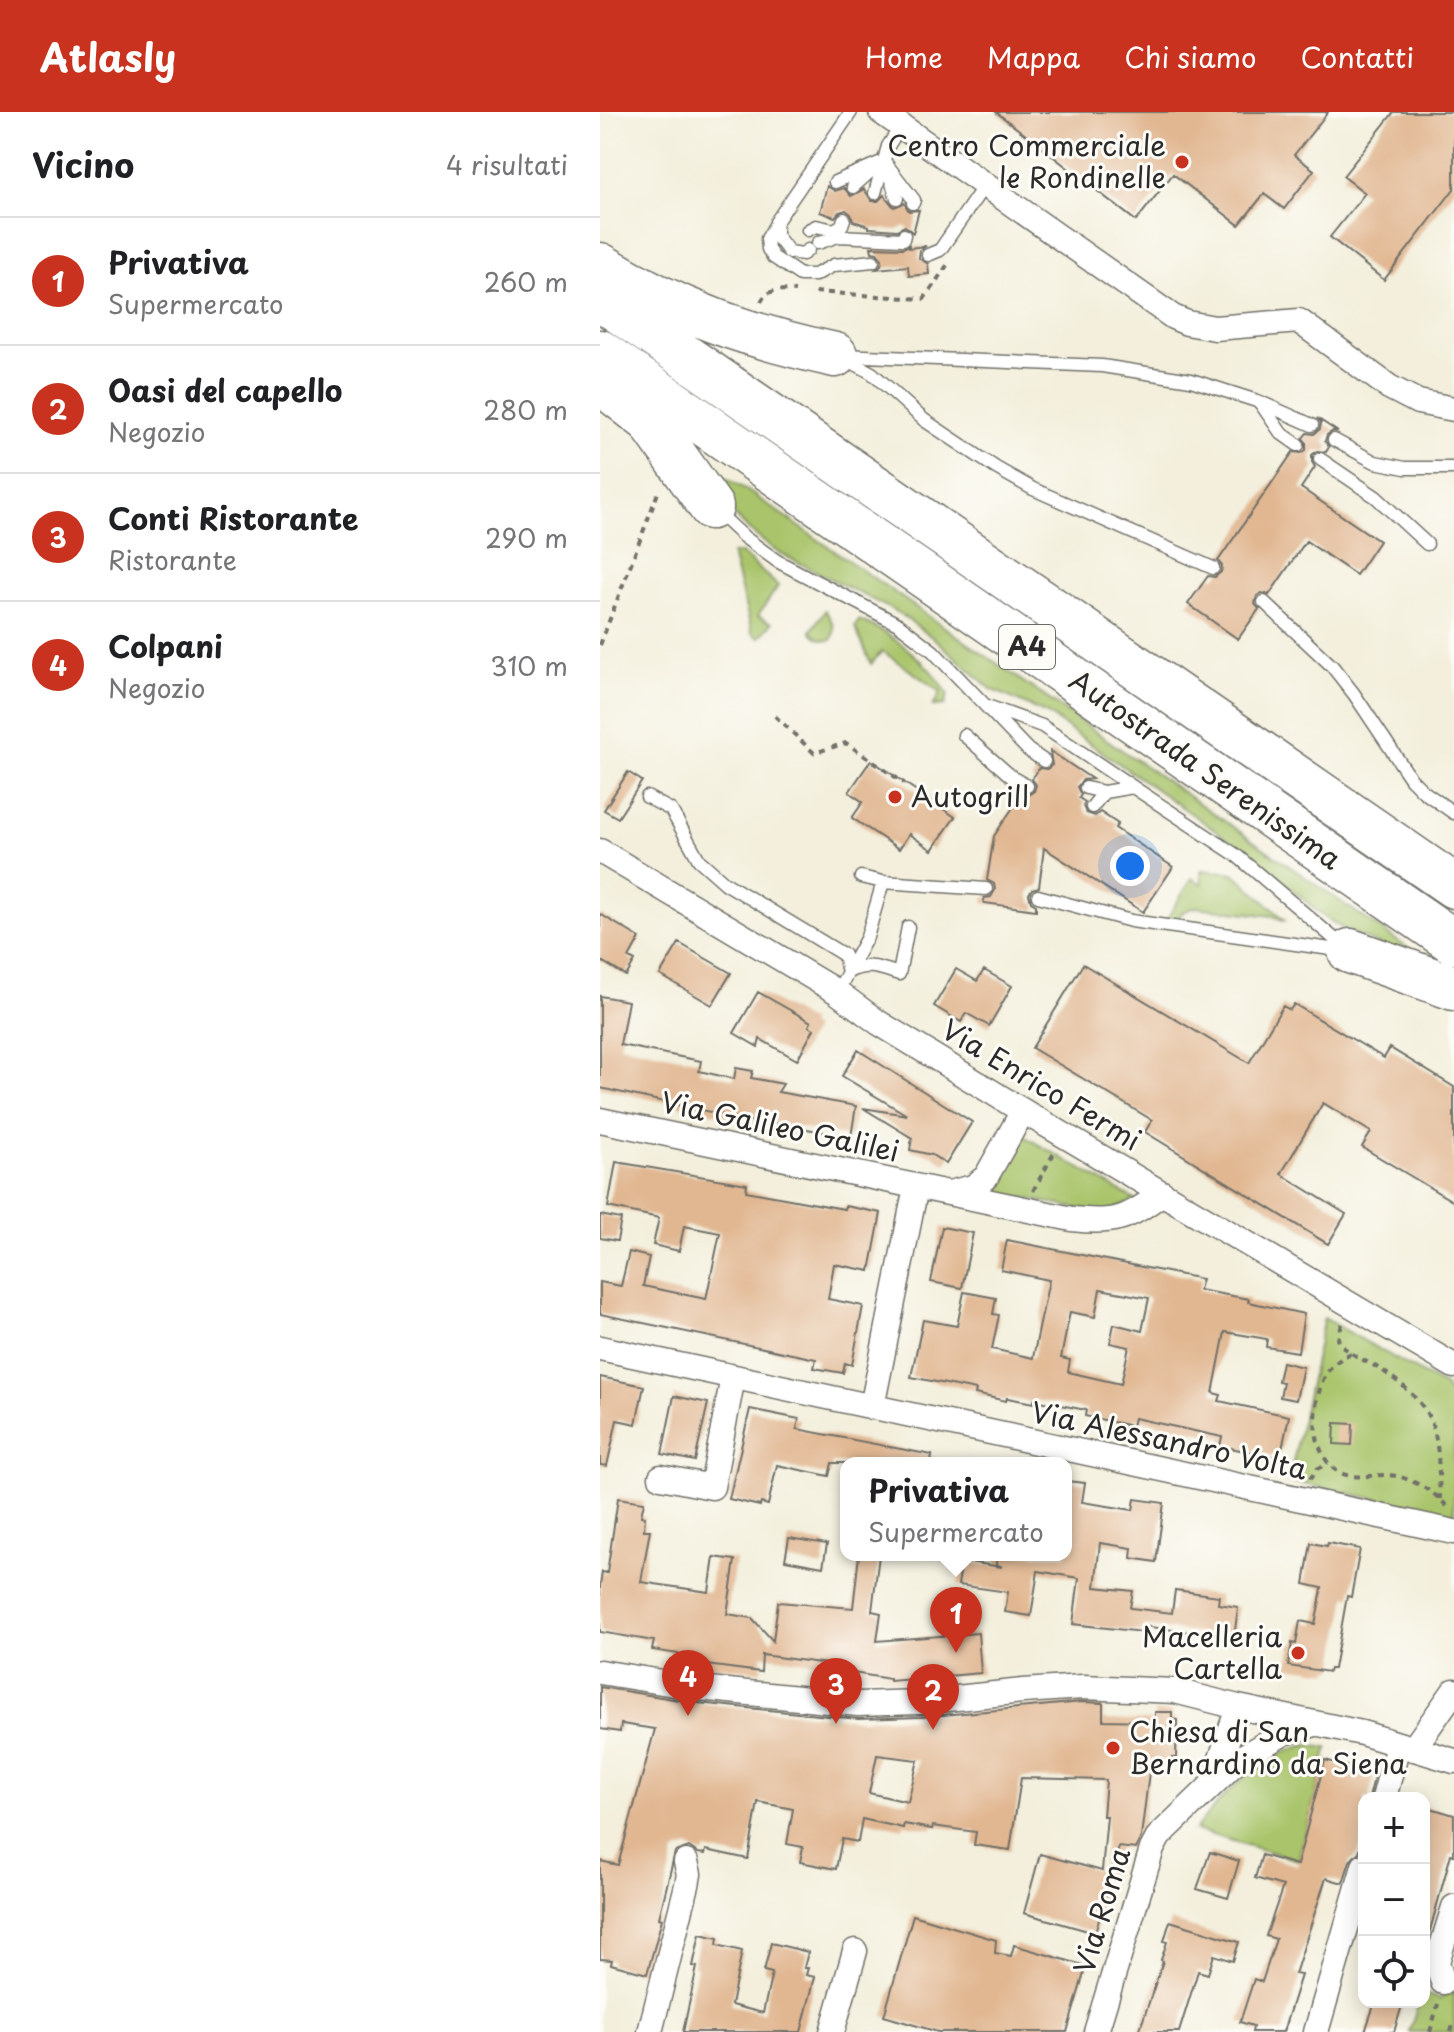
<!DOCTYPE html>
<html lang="it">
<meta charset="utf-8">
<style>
:root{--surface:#fff;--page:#f6f6f6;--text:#202124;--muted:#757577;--line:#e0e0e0;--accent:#c8321e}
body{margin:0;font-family:"Playpen Sans",sans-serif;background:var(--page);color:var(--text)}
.controls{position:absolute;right:24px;bottom:24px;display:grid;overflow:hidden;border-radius:16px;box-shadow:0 4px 20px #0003}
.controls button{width:72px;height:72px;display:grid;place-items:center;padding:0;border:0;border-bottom:2px solid var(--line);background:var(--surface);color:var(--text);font:40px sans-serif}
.you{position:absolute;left:530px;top:754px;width:28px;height:28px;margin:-20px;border:6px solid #fff;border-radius:50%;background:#1a73e8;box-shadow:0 0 0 12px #1a73e833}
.badge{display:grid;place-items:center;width:52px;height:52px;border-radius:50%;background:var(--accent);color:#fff;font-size:26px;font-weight:700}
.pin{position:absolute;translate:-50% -66px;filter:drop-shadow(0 2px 4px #0008)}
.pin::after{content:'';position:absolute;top:42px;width:28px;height:24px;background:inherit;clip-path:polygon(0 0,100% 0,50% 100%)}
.popup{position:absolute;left:240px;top:1345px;width:232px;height:104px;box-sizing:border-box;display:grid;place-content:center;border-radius:16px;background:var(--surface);filter:drop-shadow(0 2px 6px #0005);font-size:26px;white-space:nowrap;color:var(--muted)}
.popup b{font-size:30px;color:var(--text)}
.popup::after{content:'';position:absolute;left:50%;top:100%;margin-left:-16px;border:16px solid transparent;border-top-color:var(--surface)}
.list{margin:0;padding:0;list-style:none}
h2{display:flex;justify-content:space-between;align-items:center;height:104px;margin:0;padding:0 32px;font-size:34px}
h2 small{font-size:26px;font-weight:400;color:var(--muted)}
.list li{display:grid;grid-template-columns:52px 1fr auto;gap:24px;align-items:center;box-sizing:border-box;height:128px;padding:0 32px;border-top:2px solid var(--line)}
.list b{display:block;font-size:30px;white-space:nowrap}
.list p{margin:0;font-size:26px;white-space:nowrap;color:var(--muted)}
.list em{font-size:26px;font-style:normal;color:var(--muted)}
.icon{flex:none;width:44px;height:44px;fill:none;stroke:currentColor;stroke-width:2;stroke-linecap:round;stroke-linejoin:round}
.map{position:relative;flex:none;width:854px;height:1920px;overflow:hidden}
header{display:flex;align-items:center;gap:48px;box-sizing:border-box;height:112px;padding:0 40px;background:var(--accent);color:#fff}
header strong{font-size:38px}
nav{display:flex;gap:44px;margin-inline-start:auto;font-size:28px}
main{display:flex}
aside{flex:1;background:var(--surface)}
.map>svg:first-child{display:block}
.green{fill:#a9c46a;stroke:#6a784a;stroke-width:2}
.building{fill:#e1b792;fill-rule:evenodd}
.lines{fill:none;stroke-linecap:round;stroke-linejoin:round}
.service-casing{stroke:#717069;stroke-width:15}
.minor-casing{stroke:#717069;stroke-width:27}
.motorway-casing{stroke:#717069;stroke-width:47}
.path{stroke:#717069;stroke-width:4;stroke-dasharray:6 6;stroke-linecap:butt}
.service{stroke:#fff;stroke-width:12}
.minor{stroke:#fff;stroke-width:24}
.motorway{stroke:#fff;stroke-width:44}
.poi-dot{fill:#c8321e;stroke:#fdfcf7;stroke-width:3}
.labels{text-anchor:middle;stroke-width:6;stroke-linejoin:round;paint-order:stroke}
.shield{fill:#fdfcf7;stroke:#6a6a68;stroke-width:2}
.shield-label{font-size:26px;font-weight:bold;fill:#2b2b2b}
.poi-label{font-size:28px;fill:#2b2b2b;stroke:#fdfcf7;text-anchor:end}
.street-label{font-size:28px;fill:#2b2b2b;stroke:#fdfcf7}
</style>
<header>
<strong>Atlasly</strong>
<nav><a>Home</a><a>Mappa</a><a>Chi siamo</a><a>Contatti</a></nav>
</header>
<main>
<aside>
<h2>Vicino<small>4 risultati</small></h2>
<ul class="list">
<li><span class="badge">1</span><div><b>Privativa</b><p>Supermercato</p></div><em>260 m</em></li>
<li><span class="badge">2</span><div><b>Oasi del capello</b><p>Negozio</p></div><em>280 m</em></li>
<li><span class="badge">3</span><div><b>Conti Ristorante</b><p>Ristorante</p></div><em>290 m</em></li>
<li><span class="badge">4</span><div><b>Colpani</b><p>Negozio</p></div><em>310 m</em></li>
</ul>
</aside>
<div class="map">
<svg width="854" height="1920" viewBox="0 0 854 1920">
<rect width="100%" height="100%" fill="#fdfcf7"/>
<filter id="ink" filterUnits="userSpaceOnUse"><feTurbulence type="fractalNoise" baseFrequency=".0125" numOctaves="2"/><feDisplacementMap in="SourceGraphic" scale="16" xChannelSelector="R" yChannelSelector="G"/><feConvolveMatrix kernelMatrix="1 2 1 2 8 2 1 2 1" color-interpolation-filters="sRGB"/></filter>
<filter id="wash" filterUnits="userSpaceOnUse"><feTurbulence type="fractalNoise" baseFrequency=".006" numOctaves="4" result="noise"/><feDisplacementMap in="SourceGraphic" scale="32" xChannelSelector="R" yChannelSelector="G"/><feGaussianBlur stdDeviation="1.8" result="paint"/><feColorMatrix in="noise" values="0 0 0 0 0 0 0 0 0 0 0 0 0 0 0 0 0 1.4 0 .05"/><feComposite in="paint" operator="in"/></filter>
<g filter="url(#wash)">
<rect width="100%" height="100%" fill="#f3efdc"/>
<path class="green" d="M118,361L145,377L838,857L745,818L723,804L657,747L447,602L391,577L337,529L299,501L177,440L150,419L128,396L110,364Z
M141,441L178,474L158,504L172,511L159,526L152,521L132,442Z
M225,498C231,508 238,517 231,528C222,529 217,526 211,519Z
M259,508C294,522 328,550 348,582L345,593L333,594L341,580L282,539L271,552L255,515Z
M601,758L634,761L686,809L673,804L596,795L584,799L574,810L566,808L592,766L602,772Z
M422,1023L535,1088L505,1102L399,1081L396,1077L398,1067Z
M724,1206L844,1274L854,1289V1403L689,1369Z
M708,1633L728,1636L698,1748L595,1718C622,1683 663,1641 708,1633Z
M854,1879V1920H809L819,1890H824V1882L840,1887Z"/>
<g id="blocks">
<path class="building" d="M396,0H728L694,43L714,58L684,97L664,82L639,113L573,62L536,109Z
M794,0H854V77L784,168L730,125L765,81L743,64Z
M227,74L235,79L244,76L251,84L264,77L272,89H278L284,83L294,95L304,91L309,99L319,98L313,121L305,114L297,118L269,116V114L253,109L251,102L246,98L239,100L235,105L220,100Z
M309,133V136L326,134L320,138L319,146L328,152L329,162L309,164L308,154L276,157L281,153L282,147L277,141L272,140L271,135L303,136Z
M717,306L738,320L733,319L727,323L725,329L729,335L726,340L717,339L712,343V350L715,355L701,376L779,429L756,463L706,429L669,483L662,481L657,484L655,492L659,497L638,527L588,492L608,464L615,465L621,460L622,454L618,449L693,340L701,341L706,338V330L703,326L707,321L714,322L720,317L721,311Z
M450,639L492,667L483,668L477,675L481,683L479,686L485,690L483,694L486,701L495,704L500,700L518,712L515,716L573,755L543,800L444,736L439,775L432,777L429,782L431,790L436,793V798L384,791V786L391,785L395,778L394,772L387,768L394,724L422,682L428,683L434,679L436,673L432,667L439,656L447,657L452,653Z
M271,648L355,705L332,738L309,722L299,737L252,706L263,690L249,680Z
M28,660L42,669L18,706L4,698Z
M0,802L40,826L29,846L35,849L26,864L0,848Z
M79,831L131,861L112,893L60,863Z
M483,852L649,951L683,894L690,898L694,892L784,946L790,936L854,975V1090L762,1035L771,1020L723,991L681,1062L746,1102L728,1132L545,1020L552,1008L432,936Z
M356,857L377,869L384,858L412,874L389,914L366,901L361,910L334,894Z
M158,880L211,910L209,914L214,917L197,948L160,927L158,935L134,921Z
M0,884L28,889L20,933L101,949L99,959L134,967L136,956L153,959L151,966L183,972L178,980L256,994L251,1025L174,1011V1014L0,976Z
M258,938L372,1010L346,1052L332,1043L310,1038L312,1026L263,996L307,1003L242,964Z
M16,1050L147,1072L146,1079L244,1097L245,1094L281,1101L270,1159L234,1152L228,1187L263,1194L252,1253L245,1251L243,1261L214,1256L216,1247L0,1202V1170L21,1174L29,1140L49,1145L43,1174L106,1187L120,1121L84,1114L79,1139L53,1133L59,1106L8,1095Z
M0,1103L21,1107L17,1129L0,1126Z
M342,1115L373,1121L362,1176L331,1170Z
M407,1128L602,1167L599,1178L649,1187L648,1190L704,1202L698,1240L666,1235L667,1227L625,1220L613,1281L621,1283L619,1289L689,1304L682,1337L678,1336L676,1345L620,1334L622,1325L534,1306L532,1314L485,1304L486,1298L434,1288V1291L407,1286L406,1289L375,1282L376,1278L311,1265L323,1208L357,1214L364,1180L396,1186L393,1202L399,1203L392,1237L433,1246L449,1168L401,1158ZM500,1177L549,1186L542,1219L514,1212L510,1231L529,1235L521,1272L468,1260L470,1248L461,1246L470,1200L495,1205Z
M682,1250L703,1255L696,1288L680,1285L683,1270L678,1269Z
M0,1265L44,1274L36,1312L17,1308L7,1354L0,1353Z
M74,1284L108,1291L95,1349L62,1342Z
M150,1297L199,1307L197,1317L332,1343L331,1351H232L229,1364L177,1353L168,1393L161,1391L160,1394L129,1387Z
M735,1311L753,1312L752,1333L734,1332Z
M466,1369L485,1371L482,1390L533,1398L535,1387L564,1391L556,1450L531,1446L532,1436L500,1431L495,1475L533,1479L530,1496L572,1501L575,1478L619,1484L618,1492L638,1495L634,1526L543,1514L542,1520L473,1512L479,1466L438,1459L431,1504L405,1500L408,1480L358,1473L362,1449L402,1455L396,1452L397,1443H466Z
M18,1386L44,1390L41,1404L45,1405L44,1418H50L41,1470L109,1480L114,1445L135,1448L127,1502L152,1506L173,1529L178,1490L253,1496L259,1443H279L272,1499L281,1501L277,1529L378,1521L381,1561L290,1569V1567L241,1559L242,1554L162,1543L161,1560L98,1552L99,1545L52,1538L54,1529L0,1520V1474L2,1460L7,1461Z
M189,1426L227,1432L223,1455L185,1448Z
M711,1431L727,1434L728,1431L760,1437L751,1485L747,1484L734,1557H730L729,1560L688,1554L692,1531L696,1532L700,1509L715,1512L719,1494L722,1476L704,1472Z
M0,1575L97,1591L258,1607L321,1605L483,1590L503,1591V1608L551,1609L555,1607V1600H572V1607L577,1608L576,1646H572L571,1653L550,1652L541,1725L536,1737L519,1735L495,1821L424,1801L440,1742L502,1759L507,1704H503L506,1668L421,1666L410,1738L374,1733L376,1720L333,1714L332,1717L304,1712L303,1716L262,1707L258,1730L242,1727L236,1757L200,1750L203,1735L187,1732L193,1697L158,1690L148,1747L106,1738L105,1742L98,1741L89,1735L75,1740L59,1806L62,1807L47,1862L11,1852L12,1848L0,1847V1749L18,1753L55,1617L21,1612L20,1620L0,1617ZM277,1643L318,1648L308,1690L269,1681Z
M725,1648L775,1662L769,1686H764V1724L759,1740L750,1749L743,1771L726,1766L695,1862L701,1863L683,1920H652L653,1914L640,1910L654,1867L662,1870L676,1827L666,1824L683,1774L655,1766L662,1743L697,1753Z
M824,1694L854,1703V1743L851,1742L829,1822L824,1821Z
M610,1740L639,1749L628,1786L597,1777Z
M313,1803L396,1828L395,1841L411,1844L414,1833L486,1854L467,1920H338L284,1904Z
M570,1809L639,1830L633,1849L614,1843L608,1862L598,1859L579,1920H539L563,1849L561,1848L567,1830L564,1829Z
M100,1822L118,1826L117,1833L142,1839L131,1893L163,1901L172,1861L164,1859L171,1831L208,1840L204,1856H208L206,1863L215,1865L201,1920H83L97,1855L93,1854Z
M775,1890H803L794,1920H765Z"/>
</g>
</g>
<g filter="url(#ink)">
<use href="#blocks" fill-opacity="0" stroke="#717069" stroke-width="2"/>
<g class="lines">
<g class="service-casing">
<path id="service" d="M284,49L314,88L313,91
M288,59L297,86
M235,70L284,49
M253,75L272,58
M275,81L288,34L301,14
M175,113L167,127L168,137L173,145L200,163H215L234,153L273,149
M208,118L216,114L234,118L242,113L244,107
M218,131L238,124L303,127L304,123
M208,138L203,142L189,140L176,123V110L251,0
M328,143L340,138L384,74
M241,243L502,254L591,268L660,290L712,313
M246,247L272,261L324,308L396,356L433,377L613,456
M661,292L681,321L698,333
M734,328L775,350L805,356H854
M720,347L776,385L827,432
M117,400L144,425L177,449L298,512L333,539L428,638L444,649
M664,490L732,554L754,582L811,667L824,680L854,701
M387,594L442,614L533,675
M364,623L413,666L427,674
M486,676L504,680L533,675L636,743L744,835
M47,685L71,698L99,748L125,771L244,843L248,860L237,880
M492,695L504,680
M261,765L283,770L386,777
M438,784L531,809L745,839
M248,860C267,850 280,856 299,862L308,815
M248,860L267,825L283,770"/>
</g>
<g class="minor-casing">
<path id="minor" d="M281,0L573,205L587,211L615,216L699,209L789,275L818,290L854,297
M0,739L237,880L279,911L413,993L854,1254
M0,1008L472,1107C515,1112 528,1107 562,1081
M349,1081L373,1075L386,1065L423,999
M0,1236L854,1420
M272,1295L316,1075
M61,1365L112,1375L133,1265
M0,1560L99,1576L258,1592L319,1590L423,1579L483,1575L575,1579L638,1595L762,1621L854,1649
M813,1637L854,1579
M614,1668L638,1595
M784,1686L798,1633
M843,1870L837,1850L854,1795
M50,1920L87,1773L89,1762L86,1750
M232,1920L255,1839
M496,1920L552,1737L559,1724L639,1647L684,1621L715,1612
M716,1920L764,1754"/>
</g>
<g class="motorway-casing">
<path id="motorway" d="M0,153C77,200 148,224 235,243
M0,186L854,774
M0,240L854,830
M8,276L50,309L111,395
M750,839L854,876"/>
</g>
<path class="path" d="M215,180L324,187L348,152
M161,190C167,176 182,178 195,179
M0,533L59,378
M175,604L214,641L246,631L304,671
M433,1079L454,1041
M742,1212L738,1227L741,1233C754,1245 769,1250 783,1259C842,1299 837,1322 840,1387
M751,1241C728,1253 722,1265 717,1289C711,1316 719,1361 752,1364C767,1366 781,1361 796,1364C813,1367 838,1382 848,1396
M710,1367L717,1357L728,1351
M830,1920L838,1892
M851,1920L854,1910"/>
<use href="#service" class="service"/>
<use href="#minor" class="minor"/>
<use href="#motorway" class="motorway"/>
</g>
</g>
<g class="poi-dot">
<circle cx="582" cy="50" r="8"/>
<circle cx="295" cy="685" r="8"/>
<circle cx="698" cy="1541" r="8"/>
<circle cx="513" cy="1636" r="8"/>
</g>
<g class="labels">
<rect class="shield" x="399" y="513" width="56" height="44" rx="6"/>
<g class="shield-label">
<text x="427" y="544">A4</text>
</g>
<g class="poi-label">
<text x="566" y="44">Centro Commerciale<tspan x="566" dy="32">le Rondinelle</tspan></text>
<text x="311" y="695" text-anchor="start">Autogrill</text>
<text x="682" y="1535">Macelleria<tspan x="682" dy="32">Cartella</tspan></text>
<text x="529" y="1630" text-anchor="start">Chiesa di San<tspan x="529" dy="32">Bernardino da Siena</tspan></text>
</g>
<g class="street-label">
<text transform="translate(605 658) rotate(35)" y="10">Autostrada Serenissima</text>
<text transform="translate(441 973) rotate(31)" y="10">Via Enrico Fermi</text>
<text transform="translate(180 1015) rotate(12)" y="10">Via Galileo Galilei</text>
<text transform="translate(569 1329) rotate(12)" y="10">Via Alessandro Volta</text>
<text transform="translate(502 1799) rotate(-73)" y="10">Via Roma</text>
</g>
</g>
</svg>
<div class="controls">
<button>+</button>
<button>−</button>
<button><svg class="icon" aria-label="locate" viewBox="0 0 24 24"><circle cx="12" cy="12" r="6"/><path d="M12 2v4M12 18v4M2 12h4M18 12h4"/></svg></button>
</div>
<div class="you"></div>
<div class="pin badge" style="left:356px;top:1541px">1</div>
<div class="popup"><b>Privativa</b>Supermercato</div>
<div class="pin badge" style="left:333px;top:1618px">2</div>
<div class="pin badge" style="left:236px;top:1612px">3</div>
<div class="pin badge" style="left:88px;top:1604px">4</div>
</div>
</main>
